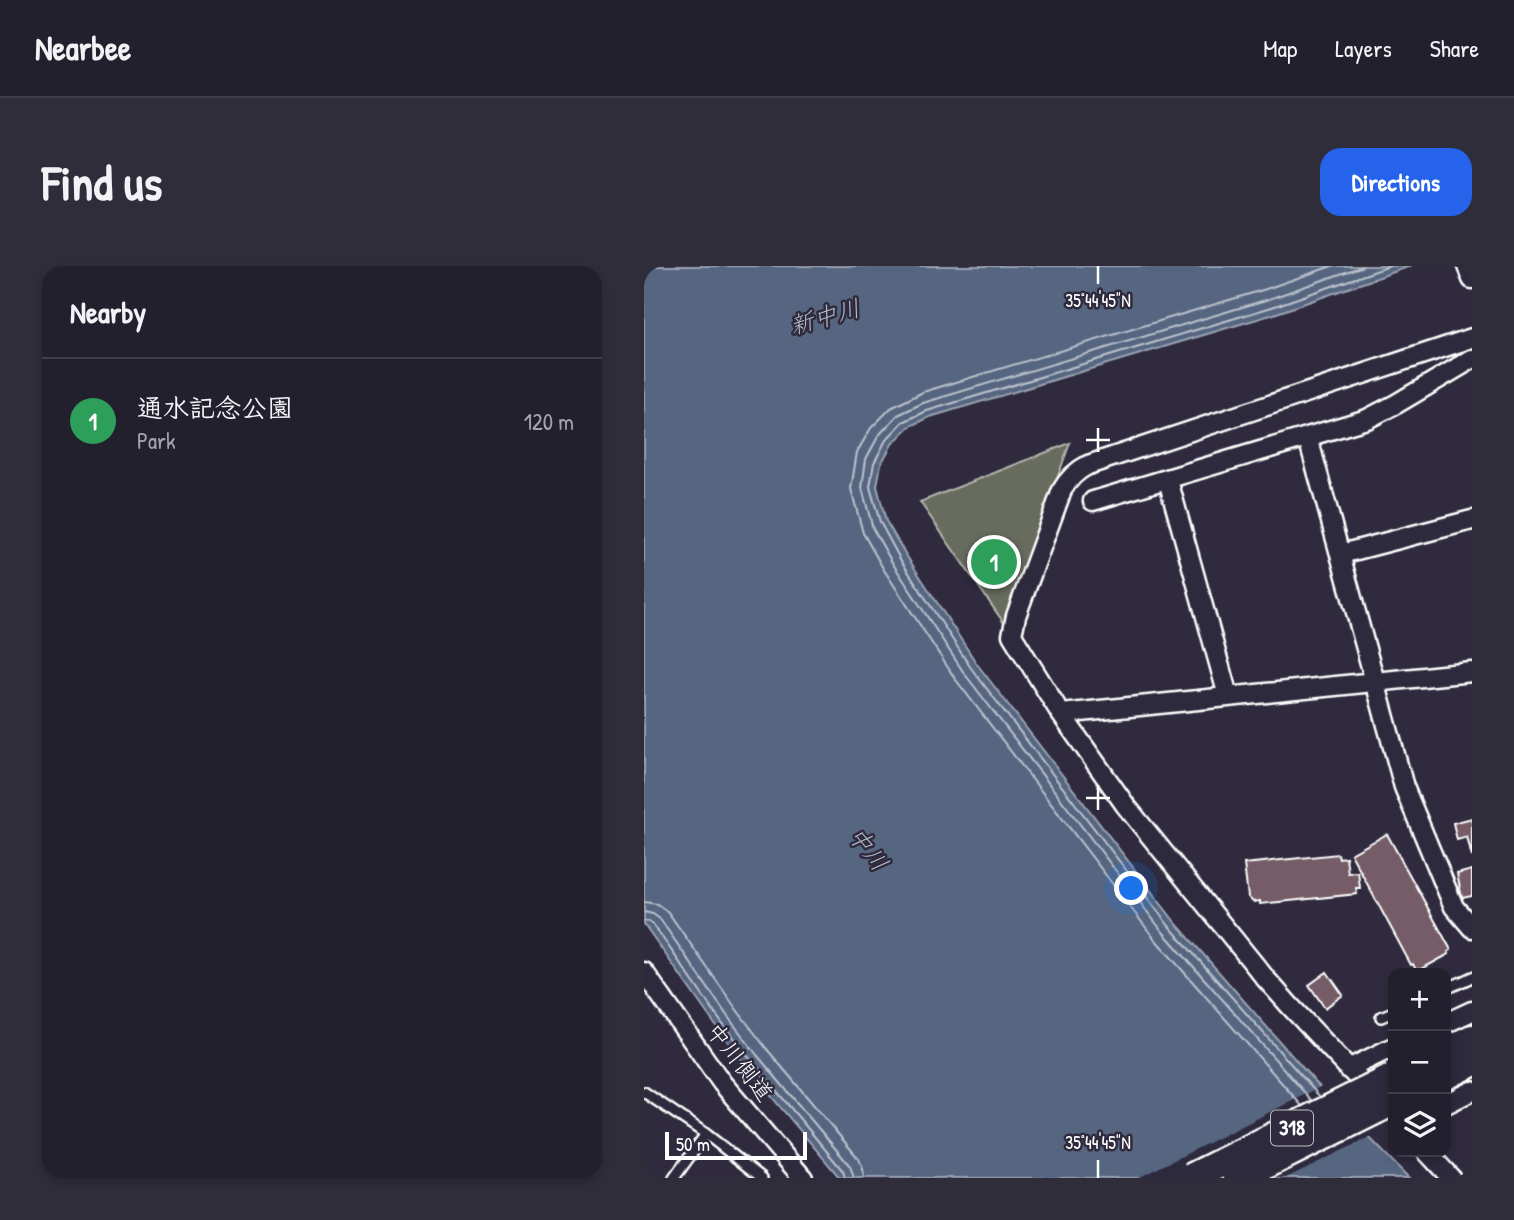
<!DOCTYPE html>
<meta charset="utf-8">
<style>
:root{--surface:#23202e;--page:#2f2d3a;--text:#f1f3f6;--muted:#a3a3aa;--line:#403e4a;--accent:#2563eb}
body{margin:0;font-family:"Patrick Hand","Klee One",sans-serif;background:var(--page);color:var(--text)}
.controls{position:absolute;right:21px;bottom:21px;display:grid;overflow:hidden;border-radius:14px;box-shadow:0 4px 10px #0003}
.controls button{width:63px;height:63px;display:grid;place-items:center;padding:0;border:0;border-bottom:2px solid var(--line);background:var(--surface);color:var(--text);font:35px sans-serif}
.scale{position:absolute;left:21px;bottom:18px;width:142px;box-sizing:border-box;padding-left:7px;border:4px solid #fff;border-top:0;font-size:19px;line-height:24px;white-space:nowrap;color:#fff;-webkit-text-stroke:5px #2f2a3d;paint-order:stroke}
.you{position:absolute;left:488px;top:623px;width:24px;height:24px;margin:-18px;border:5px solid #fff;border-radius:50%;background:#1a73e8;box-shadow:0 0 0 10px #1a73e833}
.badge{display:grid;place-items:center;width:46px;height:46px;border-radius:50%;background:var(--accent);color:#fff;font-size:23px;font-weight:700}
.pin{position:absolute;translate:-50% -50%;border:4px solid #fff;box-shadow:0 2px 7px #0006}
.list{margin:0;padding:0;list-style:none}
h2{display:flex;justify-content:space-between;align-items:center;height:91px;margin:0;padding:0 28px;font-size:30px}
h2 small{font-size:23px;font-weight:400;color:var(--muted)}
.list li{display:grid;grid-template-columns:46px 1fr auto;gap:21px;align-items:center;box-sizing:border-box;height:126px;padding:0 28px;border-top:2px solid var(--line)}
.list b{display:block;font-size:26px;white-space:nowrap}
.list p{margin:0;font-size:23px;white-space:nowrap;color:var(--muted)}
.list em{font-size:23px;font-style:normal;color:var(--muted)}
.icon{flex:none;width:38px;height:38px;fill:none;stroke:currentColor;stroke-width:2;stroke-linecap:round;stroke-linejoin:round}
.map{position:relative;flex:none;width:828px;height:912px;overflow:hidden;border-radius:21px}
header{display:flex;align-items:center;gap:42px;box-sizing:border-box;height:98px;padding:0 35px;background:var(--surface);border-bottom:2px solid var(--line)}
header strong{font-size:33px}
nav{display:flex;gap:38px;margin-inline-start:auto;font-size:24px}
.intro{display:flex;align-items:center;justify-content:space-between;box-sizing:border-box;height:168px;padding:0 42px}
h1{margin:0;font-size:49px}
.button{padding:18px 32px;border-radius:21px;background:var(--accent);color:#fff;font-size:24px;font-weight:700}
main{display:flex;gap:42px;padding:0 42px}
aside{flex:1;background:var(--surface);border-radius:21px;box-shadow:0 4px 10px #0003}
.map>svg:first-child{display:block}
.green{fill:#676c5f;stroke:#b3b6af;stroke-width:2}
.water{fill:#576681;stroke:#9aa3b3;stroke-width:2}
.pier{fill:#2f2a3d}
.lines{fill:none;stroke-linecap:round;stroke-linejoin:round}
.shore{stroke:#bcc2cd;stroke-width:2}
.building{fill:#745c66;stroke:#fff;stroke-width:2}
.lane-casing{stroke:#fff;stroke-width:14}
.street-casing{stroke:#fff;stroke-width:23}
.primary-casing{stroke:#fff;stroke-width:33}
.lane{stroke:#2f2a3d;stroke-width:9}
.street{stroke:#2f2a3d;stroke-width:18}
.primary{stroke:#2f2a3d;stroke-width:28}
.primary-bridge-casing{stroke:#fff;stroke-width:33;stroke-linecap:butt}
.primary-bridge{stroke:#2f2a3d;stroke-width:28}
.ticks{fill:none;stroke:#fff;stroke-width:2.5}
.labels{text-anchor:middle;stroke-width:5;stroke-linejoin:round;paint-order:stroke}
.shield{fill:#2f2a3d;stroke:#c1bfc5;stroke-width:2}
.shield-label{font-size:21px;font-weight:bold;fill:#fff}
.street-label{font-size:23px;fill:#fff;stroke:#2f2a3d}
.water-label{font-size:24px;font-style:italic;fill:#b3bac6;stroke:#2f2a3d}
.ticks-label{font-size:18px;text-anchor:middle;fill:#fff;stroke:#2f2a3d;stroke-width:5;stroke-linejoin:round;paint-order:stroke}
</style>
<header>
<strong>Nearbee</strong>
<nav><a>Map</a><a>Layers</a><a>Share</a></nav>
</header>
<div class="intro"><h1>Find us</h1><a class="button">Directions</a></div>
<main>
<aside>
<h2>Nearby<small></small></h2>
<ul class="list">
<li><span class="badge" style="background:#2e9e5b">1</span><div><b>通水記念公園</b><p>Park</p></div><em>120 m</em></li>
</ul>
</aside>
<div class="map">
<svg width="828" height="912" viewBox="0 0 828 912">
<rect width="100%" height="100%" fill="#2f2a3d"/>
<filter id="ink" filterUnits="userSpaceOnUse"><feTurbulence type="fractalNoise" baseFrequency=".0143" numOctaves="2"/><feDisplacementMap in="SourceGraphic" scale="14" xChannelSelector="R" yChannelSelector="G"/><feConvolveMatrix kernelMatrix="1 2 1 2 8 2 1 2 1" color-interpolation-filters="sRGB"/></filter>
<g filter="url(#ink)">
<path class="green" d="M426,177L360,357L276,236Z"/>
<path class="water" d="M0,0H767L630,48L286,151L265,161L248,178L237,198L233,220L242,255L262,289L333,398L531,656L671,816L765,912H196L101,799L72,760L0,658Z"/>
<path class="pier" d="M680,819L728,870L642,912H494Z"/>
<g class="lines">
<path class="shore" d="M0,636L13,638L24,646L93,744L122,782L215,893L219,903L220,912
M0,646L9,648L16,653L84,751L113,789L206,900L210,912
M0,655H5L9,658L77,756L107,794L199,905L201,912
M676,831L525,660L327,402L256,293L236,256L226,221L230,197L242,174L259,156L283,145L628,41L746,0
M668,835L518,665L320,407L249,298L229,263L218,222L222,193L235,169L254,149L279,137L625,33L719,0
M658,840L510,672L312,414L240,304L219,267L207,223L213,186L227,162L247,142L279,126L622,23L688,0"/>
</g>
<path class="building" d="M828,552V591L823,571L813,574L809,557Z
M743,568L807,684L804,686L805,688L776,704L775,703L772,704L769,698L767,699L707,588Z
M694,588L695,592L702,591L704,607L714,606L716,622H712L713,628L616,638V635L609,636L604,631L600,598Z
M828,604V630L818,632L813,608Z
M683,706L699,729L681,742L665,719Z"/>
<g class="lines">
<g class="lane-casing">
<path id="lane" d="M802,723L828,711
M737,751L749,746
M0,826L62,868L118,912
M30,912L62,868"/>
</g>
<g class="street-casing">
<path id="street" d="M823,0L828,13
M664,172L760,521L810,641L828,662
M524,214L584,430
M449,235L723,153L752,138L828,93
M697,288L828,254
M417,448L828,406
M0,706L78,817L159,912
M802,757L828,745
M704,803L749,781
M730,829L647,741L622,713L482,540L417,448L368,369L372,350L418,224C425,212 432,205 444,199L828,72
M802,838L828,825
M783,886L807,912"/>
</g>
<g class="primary-casing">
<path id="primary" d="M802,786L828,773
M802,809L828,796"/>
</g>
<use href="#lane" class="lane"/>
<use href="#street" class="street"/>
<use href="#primary" class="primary"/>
<g class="primary-bridge-casing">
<path id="primary-bridge" d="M547,912L749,812
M594,912L749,835"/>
</g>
<use href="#primary-bridge" class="primary-bridge"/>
</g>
</g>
<path class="ticks" d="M454,0V18M454,162V186M442,174H466M454,519V544M442,532H466M454,894V912"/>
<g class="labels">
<rect class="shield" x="627" y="844.5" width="42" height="35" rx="5"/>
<g class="shield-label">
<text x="648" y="869">318</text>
</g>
<g class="street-label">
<text transform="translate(96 796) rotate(52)" y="8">中川側道</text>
</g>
<g class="water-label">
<text transform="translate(181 51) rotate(-16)" y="8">新中川</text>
<text transform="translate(224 583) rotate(52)" y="8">中川</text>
</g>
</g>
<g class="ticks-label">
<text x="454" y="41">35°44'45"N</text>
<text x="454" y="883">35°44'45"N</text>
</g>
</svg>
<div class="controls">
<button>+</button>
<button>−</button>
<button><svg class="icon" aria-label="layers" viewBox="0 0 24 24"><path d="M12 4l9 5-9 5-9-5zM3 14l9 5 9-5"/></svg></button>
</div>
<div class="scale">50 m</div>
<div class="you"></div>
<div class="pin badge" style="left:350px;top:296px;background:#2e9e5b">1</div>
</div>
</main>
